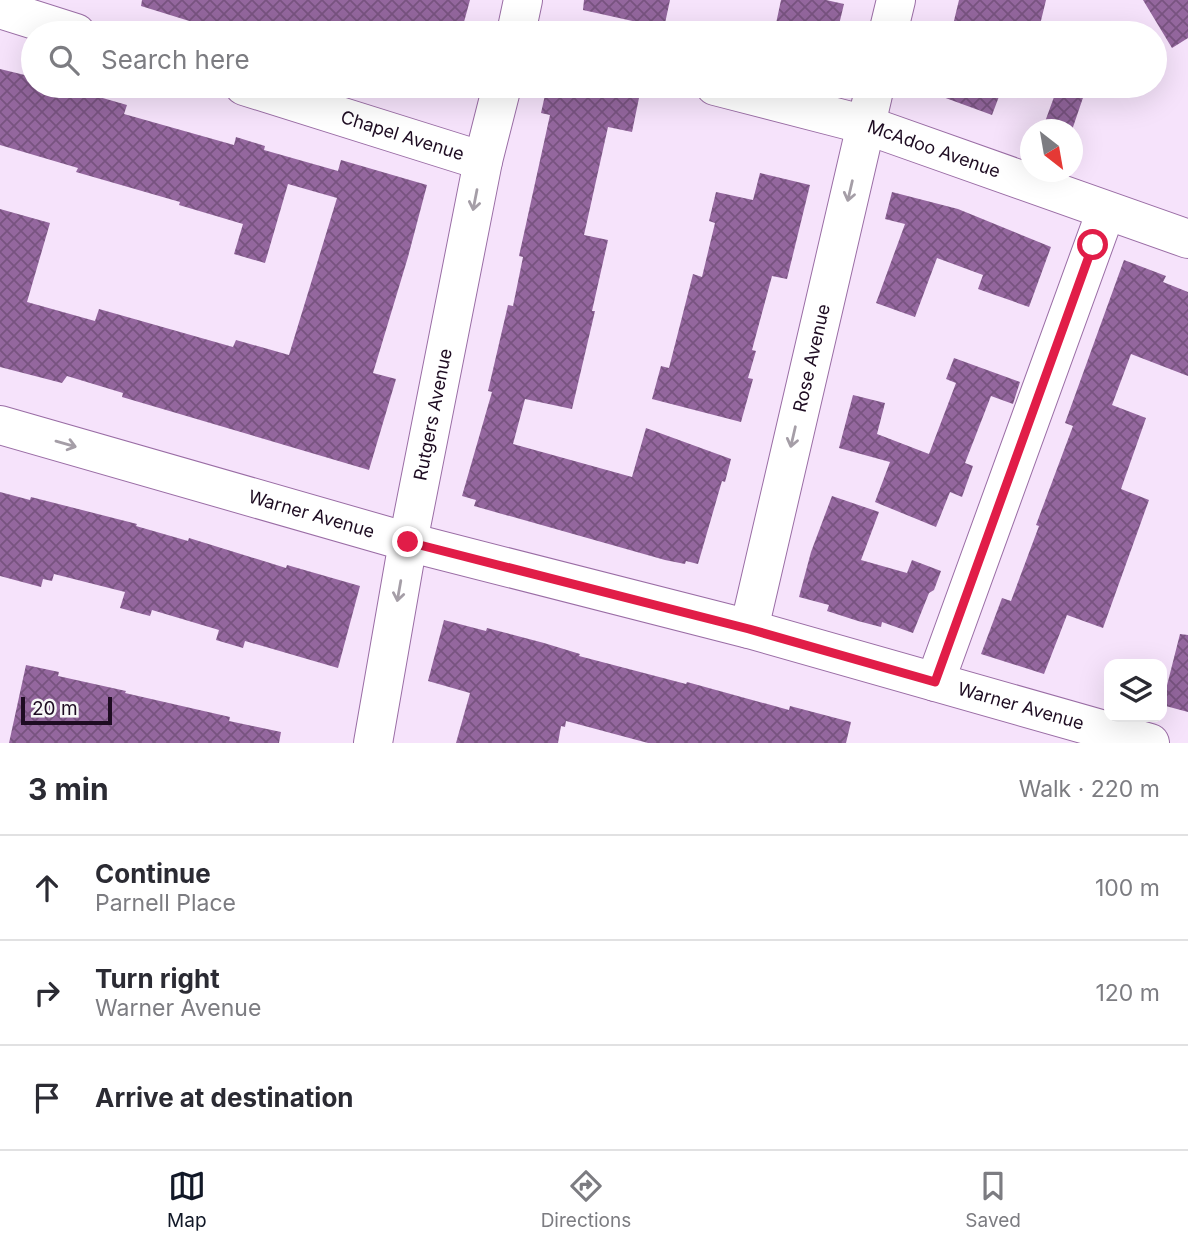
<!DOCTYPE html>
<meta charset="utf-8">
<style>
:root{--surface:#fff;--page:#f7f7f7;--text:#2b2b33;--muted:#7c7c81;--line:#e1e1e2;--accent:#111827}
body{margin:0;font-family:Inter,sans-serif;background:var(--page);color:var(--text)}
.controls{position:absolute;right:21px;bottom:21px;display:grid;overflow:hidden;border-radius:14px;box-shadow:0 7px 28px #0002}
.controls button{width:63px;height:63px;display:grid;place-items:center;padding:0;border:0;border-bottom:2px solid var(--line);background:var(--surface);color:var(--text);font:35px sans-serif}
.compass{position:absolute;left:1020px;top:119px;width:63px;height:63px;border-radius:50%;background:var(--surface);box-shadow:0 7px 28px #0002;rotate:149deg}
.scale{position:absolute;left:21px;bottom:18px;width:91px;box-sizing:border-box;padding-left:7px;border:4px solid #1e0c22;border-top:0;font-size:19px;line-height:24px;white-space:nowrap;color:#1e0c22;-webkit-text-stroke:5px #f7f7f7;paint-order:stroke}
.stop{position:absolute;width:21px;height:21px;margin:-16px;border:5px solid #e11d48;border-radius:50%;background:#fff}
.stop.end{background:#e11d48;border-color:#fff;box-shadow:0 2px 7px #0008}
.list{margin:0;padding:0;list-style:none}
h2{display:flex;justify-content:space-between;align-items:center;height:91px;margin:0;padding:0 28px;font-size:30px}
h2 small{font-size:23px;font-weight:400;color:var(--muted)}
.list li{display:grid;grid-template-columns:46px 1fr auto;gap:21px;align-items:center;box-sizing:border-box;height:105px;padding:0 28px;border-top:2px solid var(--line)}
.list b{display:block;font-size:26px;white-space:nowrap}
.list p{margin:0;font-size:23px;white-space:nowrap;color:var(--muted)}
.list em{font-size:23px;font-style:normal;color:var(--muted)}
.icon{flex:none;width:38px;height:38px;fill:none;stroke:currentColor;stroke-width:2;stroke-linecap:round;stroke-linejoin:round}
.map{position:relative;flex:none;width:1188px;height:743px;overflow:hidden}
.search{position:absolute;background:var(--surface);box-shadow:0 7px 28px #0002;left:21px;right:21px;top:21px;height:77px;display:flex;align-items:center;gap:18px;box-sizing:border-box;padding:0 24px;border-radius:38px;color:var(--muted);font-size:26px}
.sheet{height:406px;background:var(--surface)}
nav{display:flex;justify-content:space-around;align-items:center;box-sizing:border-box;height:98px;border-top:2px solid var(--line);background:var(--surface);font-size:19px;color:var(--muted)}
nav a{display:grid;justify-items:center;gap:4px}
nav .on{color:var(--accent)}
.map>svg:first-child{display:block}
.building{fill:url(#building-cross-hatch)}
.lines{fill:none;stroke-linecap:round;stroke-linejoin:round}
.minor-casing{stroke:#9a6da5;stroke-width:40}
.minor{stroke:#fff;stroke-width:38}
.oneway{stroke:#a59ea7}
.route{stroke:#e11d48;stroke-width:9}
.labels{text-anchor:middle;stroke-width:5;stroke-linejoin:round;paint-order:stroke}
.street-label{font-size:18px;fill:#1e0c22;stroke:#f7f7f7}
</style>
<div class="map">
<svg width="1188" height="743" viewBox="0 0 1188 743">
<defs>
<pattern id="building-cross-hatch" width="8" height="8" patternUnits="userSpaceOnUse" patternTransform="scale(1.75)"><rect width="8" height="8" fill="#94679e"/><path d="M0 0l8 8M0 8l8-8" fill="none" stroke="#785380"/></pattern>
</defs>
<rect width="100%" height="100%" fill="#f6e3fb"/>
<path class="building" d="M142,0H470L461,33H228L141,6Z
M584,0H670L664,28L583,10Z
M781,0H826L844,4L837,33H774Z
M959,0H1046L1038,33H951Z
M1143,0H1188V38L1172,48Z
M0,69L33,77V86H61L127,105L124,114L234,145L236,137L265,146L264,150L338,171L341,160L427,185L408,257L373,373L396,379L369,470L122,397L123,393L67,376L62,383L0,367V209L50,223L27,302L95,321L99,309L233,347L236,340L289,355L337,198L288,184L265,263L234,254L243,224L179,205L180,202L76,172L78,168L0,145Z
M547,86H580L639,98L632,132L608,127L584,235L608,240L592,311H595L572,409L525,399L513,444L632,477L646,428L731,459L725,482L722,481L698,564L686,561L685,564L665,560L474,506L476,500L462,496L492,392L488,391L508,305L513,306L523,257L519,256L550,115L541,113Z
M922,86H1003L992,115L921,89Z
M1058,86H1087L1072,130H1042Z
M760,173L810,185L787,279L772,276L752,350L756,351L748,378L753,379L741,422L652,399L661,366L669,368L693,274L702,277L715,223L709,221L716,192L753,200Z
M892,192L958,209L1051,247L1029,307L978,289L983,275L937,258L915,317L876,303L905,224L885,219Z
M1124,260L1166,276L1163,282L1188,292V376L1131,354L1112,405L1146,418L1121,489L1149,500L1103,628L1067,615L1044,674L981,654L1002,598L1011,601L1039,526L1036,525L1073,426L1065,423Z
M954,358L1020,382L1013,404L991,396L965,463L973,466L962,497L950,492L936,527L875,502L890,462L839,448L853,395L885,403L877,434L929,454L956,383L946,379Z
M0,492L30,500L31,497L137,524L136,526L188,541L189,538L286,568L287,565L360,586L338,668L245,641L243,648L216,640L219,630L152,610L150,616L120,608L125,592L54,574L52,581L43,579L41,587L0,576Z
M832,496L879,512L861,560L907,573L912,560L941,571L934,590L929,593L913,633L882,622L881,627L858,621L827,611L829,605L799,597L811,552Z
M444,620L486,631L487,628L544,643L580,654L579,656L686,684L687,682L789,710L790,706L851,722L846,743H648L566,721L565,727L561,726L558,743H456L470,693L428,681Z
M1180,634L1188,635V712L1162,705Z
M26,665L59,672L58,676L126,691L125,693L230,717L229,721L281,732L279,743H9Z"/>
<g class="lines">
<g class="minor-casing">
<g id="minor">
<path d="M0,9L76,33"/>
<path d="M516,33L523,0"/>
<path d="M888,33L896,0"/>
<path id="s1" d="M244,86L483,161"/>
<path id="s2" d="M715,86L866,125L1188,239"/>
<path id="s3" d="M0,425L408,542L749,629L1150,743"/>
<path id="s4" d="M749,629L875,86"/>
<path d="M935,682L1106,211"/>
<path id="s5" d="M373,743L408,542L483,161L502,86"/>
</g>
</g>
<use href="#minor" class="minor"/>
</g>
<defs><path id="oneway-shaft" d="M-6 0H5M1.5-3L5.5 0L1.5 3" fill="none" stroke-width="1.6" stroke-linecap="round" stroke-linejoin="round" transform="scale(1.75)"/></defs>
<g class="oneway">
<use href="#oneway-shaft" transform="translate(850 191) rotate(103)"/>
<use href="#oneway-shaft" transform="translate(475 200) rotate(101)"/>
<use href="#oneway-shaft" transform="translate(793 437) rotate(103)"/>
<use href="#oneway-shaft" transform="translate(66 444) rotate(16)"/>
<use href="#oneway-shaft" transform="translate(399 591) rotate(100)"/>
</g>
<g class="lines">
<path class="route" d="M408,542L749,629L935,682L1093,245"/>
</g>
<g class="labels">
<g class="street-label">
<text dy="6" stroke="none"><textPath href="#s1" startOffset="166">Chapel Avenue</textPath></text>
<text dy="6" stroke="none"><textPath href="#s2" startOffset="228">McAdoo Avenue</textPath></text>
<text dy="6" stroke="none"><textPath href="#s4" startOffset="278">Rose Avenue</textPath></text>
<text dy="6" stroke="none"><textPath href="#s5" startOffset="334">Rutgers Avenue</textPath></text>
<text dy="6" stroke="none"><textPath href="#s3" startOffset="324">Warner Avenue</textPath></text>
<text dy="6" stroke="none"><textPath href="#s3" startOffset="1059">Warner Avenue</textPath></text>
</g>
</g>
</svg>
<div class="controls">
<button><svg class="icon" aria-label="layers" viewBox="0 0 24 24"><path d="M12 4l9 5-9 5-9-5zM3 14l9 5 9-5"/></svg></button>
</div>
<svg class="compass" viewBox="-18 -18 36 36"><path d="M0-13l5 13h-10z" fill="#e53935"/><path d="M0 13l5-13h-10z" fill="#7c7c81"/></svg>
<div class="scale">20 m</div>
<div class="stop" style="left:1093px;top:245px"></div>
<div class="stop end" style="left:408px;top:542px"></div>
<div class="search"><svg class="icon" aria-label="search" viewBox="0 0 24 24"><circle cx="10" cy="10" r="6"/><path d="M15 15l6 6"/></svg>Search here</div>
</div>
<section class="sheet">
<h2>3 min<small>Walk · 220 m</small></h2>
<ul class="list">
<li><svg class="icon" aria-label="ahead" viewBox="0 0 24 24"><path d="M12 20V5M6 11l6-6 6 6"/></svg><div><b>Continue</b><p>Parnell Place</p></div><em>100 m</em></li>
<li><svg class="icon" aria-label="right" viewBox="0 0 24 24"><path d="M7 20v-9h11M14 6l5 5-5 5"/></svg><div><b>Turn right</b><p>Warner Avenue</p></div><em>120 m</em></li>
<li><svg class="icon" aria-label="arrive" viewBox="0 0 24 24"><path d="M6 21V4h12l-3 4 3 4H6"/></svg><div><b>Arrive at destination</b></div></li>
</ul>
</section>
<nav>
<a class="on"><svg class="icon" aria-label="map" viewBox="0 0 24 24"><path d="M3 6l6-2 6 2 6-2v14l-6 2-6-2-6 2zM9 4v14M15 6v14"/></svg>Map</a>
<a><svg class="icon" aria-label="directions" viewBox="0 0 24 24"><path d="M12 3l9 9-9 9-9-9zM9 14v-3h6M13 9l2 2-2 2"/></svg>Directions</a>
<a><svg class="icon" aria-label="saved" viewBox="0 0 24 24"><path d="M7 4h10v16l-5-4-5 4z"/></svg>Saved</a>
</nav>
